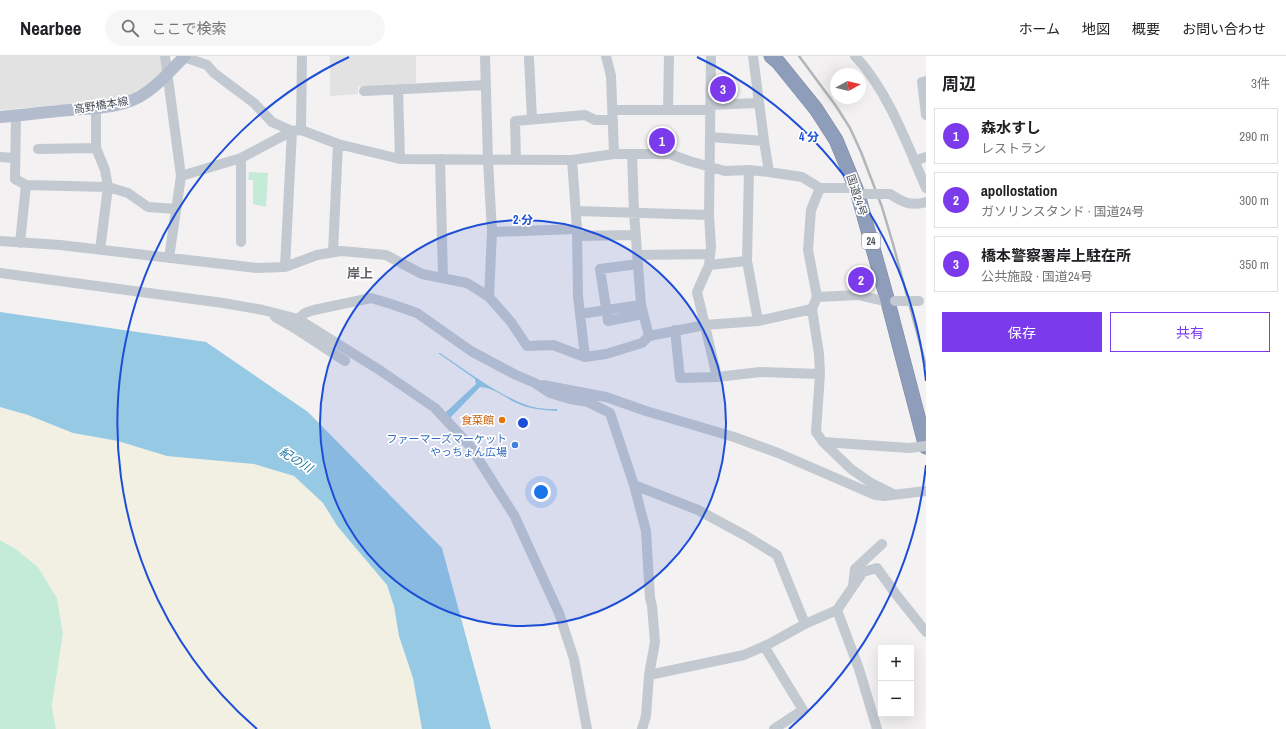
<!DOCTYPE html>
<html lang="ja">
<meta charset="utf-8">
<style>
:root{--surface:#fff;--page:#f6f6f6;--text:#202124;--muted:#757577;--line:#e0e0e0;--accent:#7c3aed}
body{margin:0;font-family:"Archivo Narrow","Noto Sans JP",sans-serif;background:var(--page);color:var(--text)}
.controls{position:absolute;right:12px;bottom:12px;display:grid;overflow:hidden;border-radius:0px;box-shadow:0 4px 16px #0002}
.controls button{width:36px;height:36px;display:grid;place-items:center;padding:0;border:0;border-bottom:1px solid var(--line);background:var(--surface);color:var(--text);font:20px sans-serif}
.compass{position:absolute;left:830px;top:12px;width:36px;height:36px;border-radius:50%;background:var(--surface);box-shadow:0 4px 16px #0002;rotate:82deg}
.you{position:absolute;left:541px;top:436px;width:14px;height:14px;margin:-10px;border:3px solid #fff;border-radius:50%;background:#1a73e8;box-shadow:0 0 0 6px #1a73e833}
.badge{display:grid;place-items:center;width:26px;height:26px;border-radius:50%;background:var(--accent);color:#fff;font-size:13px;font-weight:700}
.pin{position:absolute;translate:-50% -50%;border:2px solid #fff;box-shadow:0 1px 4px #0006}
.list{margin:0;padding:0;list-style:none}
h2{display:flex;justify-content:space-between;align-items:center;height:52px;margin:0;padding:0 16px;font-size:17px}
h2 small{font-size:13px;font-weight:400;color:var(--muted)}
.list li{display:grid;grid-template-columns:26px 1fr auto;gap:12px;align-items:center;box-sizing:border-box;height:56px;margin:0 8px 8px;padding:0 8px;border:1px solid var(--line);border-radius:0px}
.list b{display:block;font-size:15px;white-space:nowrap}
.list p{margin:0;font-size:13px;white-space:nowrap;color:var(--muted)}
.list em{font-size:13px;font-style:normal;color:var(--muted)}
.actions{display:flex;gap:8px;padding:12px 16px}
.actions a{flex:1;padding:9px 0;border:1px solid var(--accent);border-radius:0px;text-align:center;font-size:14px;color:var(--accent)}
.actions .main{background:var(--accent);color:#fff}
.icon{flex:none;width:22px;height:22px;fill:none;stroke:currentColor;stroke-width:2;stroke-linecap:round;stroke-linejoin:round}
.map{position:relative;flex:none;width:926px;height:673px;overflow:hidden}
header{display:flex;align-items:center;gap:24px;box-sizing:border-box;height:56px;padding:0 20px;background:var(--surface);border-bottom:1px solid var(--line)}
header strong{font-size:19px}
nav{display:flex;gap:22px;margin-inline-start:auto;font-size:14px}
.search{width:280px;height:36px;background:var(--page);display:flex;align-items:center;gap:10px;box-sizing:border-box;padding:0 14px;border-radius:22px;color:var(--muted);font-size:15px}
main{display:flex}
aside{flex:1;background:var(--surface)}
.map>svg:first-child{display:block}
.education{fill:#e3e2e2}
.green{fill:#c4ebd8}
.sand{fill:#f2efe3}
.water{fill:#96c9e3}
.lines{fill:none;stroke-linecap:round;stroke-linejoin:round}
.highway-casing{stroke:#7988a5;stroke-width:15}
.minor{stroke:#c3c9d0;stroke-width:10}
.major{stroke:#b3bccc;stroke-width:12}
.highway{stroke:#8e9dba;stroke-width:14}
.rail{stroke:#b3b5ba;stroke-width:2.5}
.minor-bridge{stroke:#c3c9d0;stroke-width:10}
.ring{fill:none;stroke:#1d4ed8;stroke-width:2}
.food-dot{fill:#e8710a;stroke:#fff;stroke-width:1.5}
.shop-dot{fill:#3f7fe0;stroke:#fff;stroke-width:1.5}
.labels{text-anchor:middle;stroke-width:3.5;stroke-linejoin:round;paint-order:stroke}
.shield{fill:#fff;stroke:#80858d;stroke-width:1}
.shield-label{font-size:10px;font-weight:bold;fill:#4a515c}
.street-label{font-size:11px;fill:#4a515c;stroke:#fff}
.food-label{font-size:11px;fill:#c56008;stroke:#fff;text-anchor:end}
.shop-label{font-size:11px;fill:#366cbe;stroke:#fff;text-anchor:end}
.water-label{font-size:12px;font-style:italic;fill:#1c719e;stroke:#fff}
.quarter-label{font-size:13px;font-weight:bold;fill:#5e6065;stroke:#fff}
.centre{fill:#1d4ed8;stroke:#fff;stroke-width:2}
.ring-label{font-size:12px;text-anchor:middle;font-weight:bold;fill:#1d4ed8;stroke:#fff;stroke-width:3.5;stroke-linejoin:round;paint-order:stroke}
</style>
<header>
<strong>Nearbee</strong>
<div class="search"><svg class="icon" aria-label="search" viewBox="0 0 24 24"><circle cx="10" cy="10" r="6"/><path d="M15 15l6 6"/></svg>ここで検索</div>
<nav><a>ホーム</a><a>地図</a><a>概要</a><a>お問い合わせ</a></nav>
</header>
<main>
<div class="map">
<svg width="926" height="673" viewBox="0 0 926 673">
<rect width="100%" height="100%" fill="#f3f1f1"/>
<path class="education" d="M0,0H160L162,15L145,30L127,40L97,46L0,54Z
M330,0H416V27L358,31V38L330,40Z"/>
<path class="green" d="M249,116L268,117L266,151L253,148V124H248Z
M0,484L16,493L38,511L57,542L63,578L52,650L56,673H0Z"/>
<path class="sand" d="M0,351L28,359L73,377L213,403L254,408L294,420L323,447L338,471L387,529L394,550L399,580L413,622L422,673H56L52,650L63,578L57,542L38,511L16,493L0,484Z"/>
<path class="water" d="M0,256L206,286L308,356L442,492L491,673H422L413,622L399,580L394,550L387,529L338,471L323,447L294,420L254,408L167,400L118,385L73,377L28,359L0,351Z
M438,297H440C464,313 510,348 538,352C544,353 551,353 557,353V355C542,354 528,353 514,346C503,340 494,332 480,331L450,362L445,357L476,328L475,323Z"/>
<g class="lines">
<g class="highway-casing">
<path id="highway" d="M771,0L778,6L816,53L836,84L857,135L888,246L926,391"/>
</g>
<path class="minor" d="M165,0L181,120
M485,0L488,104L492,176L489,241
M606,0L611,20L614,98
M711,0L709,159L711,191L709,209L697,236L717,321L760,316L820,318
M855,0C887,33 908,90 926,132
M184,1L207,9L214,17L254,47L272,66L292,75L301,74L338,88L400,103L572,104L614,98H670L689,105L725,115L749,114L769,116L764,85L753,0
M529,2L532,63
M926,25L922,26L926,59
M398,33L400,103
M364,35L486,29
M710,49L758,47
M613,54H710
M668,54L669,0
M16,59L15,123L26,129L108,131L105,114L96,92V52
M301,74L302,0
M710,81L764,85
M38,93L96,92
M632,98L634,156L641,249L649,280
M0,101L15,102
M440,103L443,222
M516,104L515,65L585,59L595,64H613
M572,104L577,173L578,240L585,301
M914,105L926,101
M749,114L747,205L758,265
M769,116L802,121L820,132H851L861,136
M890,138C904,147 910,150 926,146
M576,155L709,159
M492,176L577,173
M577,180L636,179
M0,185L60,189L257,212L285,211L317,199L341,195L386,199L422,218L467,227L480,235L489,241L511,266L527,290L553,289L585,301L606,298L642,287L649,280L705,269L758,265L812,253
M241,186V102
M20,187L26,129
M100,194L108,131L128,137L148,151L176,153
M333,196L338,88
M638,199L710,198
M169,202L181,120L241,102L292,75
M638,208L600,213L608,265L643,258
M709,209L747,205
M285,211L292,75
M0,217L223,247L263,254L298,263L381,315L435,352L470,390L514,459L559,557L574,603L587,673
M817,241L808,194L811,154L820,132
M892,245L888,246L858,239L817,241L812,253L819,298L820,318L816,376L823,386L851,413L871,427L893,438
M580,258L641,249
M275,261L296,273L345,305
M298,263L305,257L314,254L371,242L391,248L417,257L471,295L516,319L535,327L550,337L570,343L588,346L610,357L634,429L646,475L650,542L652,550L655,586L649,619L646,660L642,673
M675,274L680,322L717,321
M543,329L606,341L646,355L734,381L778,397L875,439L884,440L926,435
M823,386L909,392
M634,429L698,454L746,480L777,499L805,568
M853,530L855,513L882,488
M837,554L863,516L877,512L895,537L926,576
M764,590L803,654L774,673
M649,619L744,599L769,588L805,568L837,554L859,613L877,673"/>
<path class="major" d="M0,61C23,59 47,56 70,54C93,52 119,52 139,41C157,31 171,14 185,0"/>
<use href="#highway" class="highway"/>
<path class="rail" d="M799,0L836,50L850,72L861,96L882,151L893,188L926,310"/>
<path class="minor-bridge" d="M866,138H890
M895,245H919
M909,392L926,390"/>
</g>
<circle cx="523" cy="367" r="203" fill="#1d4ed8" fill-opacity=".12"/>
<g class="ring">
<circle cx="523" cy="367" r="203"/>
<path d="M926 409A405 405 0 0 1 789 673M257 673A405 405 0 0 1 349 1M697 1A405 405 0 0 1 926 325"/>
</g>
<circle class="food-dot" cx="502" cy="364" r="4"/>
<circle class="shop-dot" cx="515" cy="389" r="4"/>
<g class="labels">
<rect class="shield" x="862" y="177" width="18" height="16" rx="3"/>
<g class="shield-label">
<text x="871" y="189">24</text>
</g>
<g class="street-label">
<text transform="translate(101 49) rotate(-9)" y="4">高野橋本線</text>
<text transform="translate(857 139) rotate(72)" y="4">国道24号</text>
</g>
<g class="food-label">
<text x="494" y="368">食菜館</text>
</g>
<g class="shop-label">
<text x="507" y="387">ファーマーズマーケット<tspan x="507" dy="13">やっちょん広場</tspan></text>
</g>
<g class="water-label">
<text transform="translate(296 404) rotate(32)" y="4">紀の川</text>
</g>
<g class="quarter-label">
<text x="360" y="222">岸上</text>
</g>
</g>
<circle cx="523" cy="367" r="6" class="centre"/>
<g class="ring-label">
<text x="809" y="85">4 分</text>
<text x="523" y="168">2 分</text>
</g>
</svg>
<div class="controls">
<button>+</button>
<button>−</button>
</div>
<svg class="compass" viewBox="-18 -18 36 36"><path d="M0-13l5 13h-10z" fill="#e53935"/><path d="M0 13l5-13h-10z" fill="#757577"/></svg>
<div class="you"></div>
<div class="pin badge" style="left:662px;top:85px">1</div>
<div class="pin badge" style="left:861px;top:224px">2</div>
<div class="pin badge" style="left:723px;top:33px">3</div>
</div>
<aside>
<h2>周辺<small>3件</small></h2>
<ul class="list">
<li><span class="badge">1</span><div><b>森水すし</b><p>レストラン</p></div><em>290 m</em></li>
<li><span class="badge">2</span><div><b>apollostation</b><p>ガソリンスタンド · 国道24号</p></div><em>300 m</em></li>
<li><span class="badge">3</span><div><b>橋本警察署岸上駐在所</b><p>公共施設 · 国道24号</p></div><em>350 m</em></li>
</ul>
<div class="actions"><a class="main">保存</a><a>共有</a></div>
</aside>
</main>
